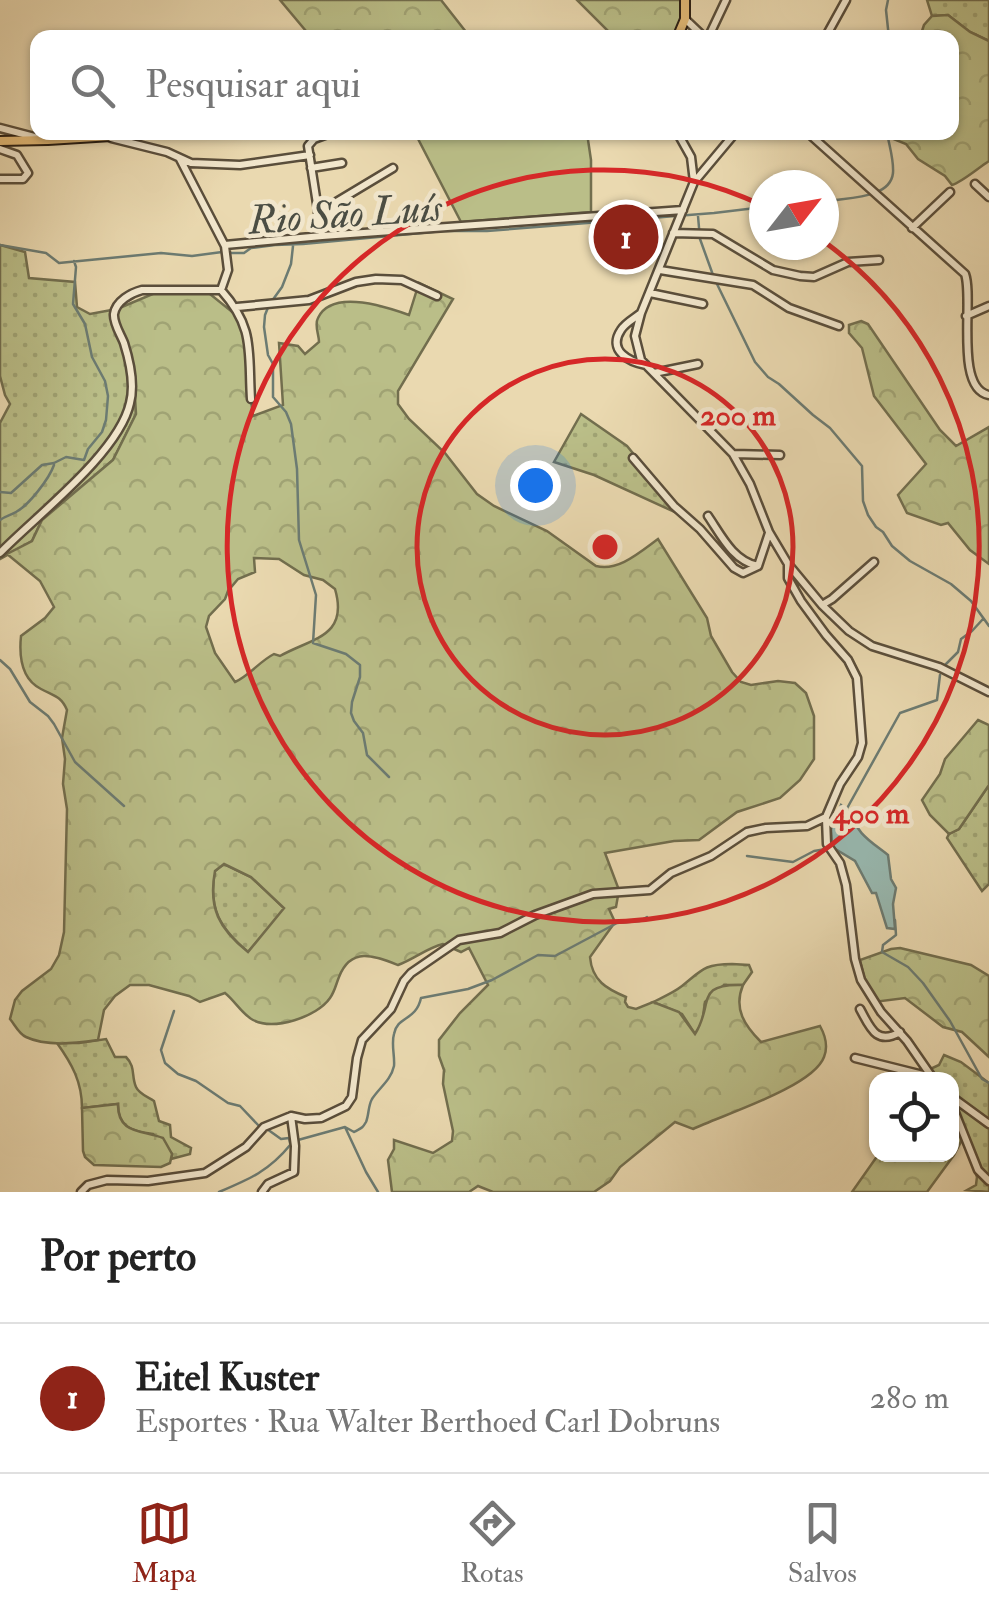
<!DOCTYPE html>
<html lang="pt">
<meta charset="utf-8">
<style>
:root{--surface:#fff;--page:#f6f6f6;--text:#222;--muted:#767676;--line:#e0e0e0;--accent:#8f2418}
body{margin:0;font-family:"IM FELL Double Pica",serif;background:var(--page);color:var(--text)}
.controls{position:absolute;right:30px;bottom:30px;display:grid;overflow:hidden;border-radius:20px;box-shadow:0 2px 8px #0004}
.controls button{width:90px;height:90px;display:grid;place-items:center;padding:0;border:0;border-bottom:2px solid var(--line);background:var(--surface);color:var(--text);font:50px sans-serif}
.compass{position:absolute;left:749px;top:170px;width:90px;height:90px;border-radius:50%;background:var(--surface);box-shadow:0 2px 8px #0004;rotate:59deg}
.you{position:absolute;left:535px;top:485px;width:35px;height:35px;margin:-25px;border:8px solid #fff;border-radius:50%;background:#1a73e8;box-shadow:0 0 0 15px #1a73e833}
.badge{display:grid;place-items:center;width:65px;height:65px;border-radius:50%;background:var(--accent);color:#fff;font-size:32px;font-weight:700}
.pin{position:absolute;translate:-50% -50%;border:5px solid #fff;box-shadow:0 2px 10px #0006}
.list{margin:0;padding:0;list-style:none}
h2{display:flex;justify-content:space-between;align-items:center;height:130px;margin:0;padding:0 40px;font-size:42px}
h2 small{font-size:32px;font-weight:400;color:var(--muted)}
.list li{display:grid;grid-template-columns:65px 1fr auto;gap:30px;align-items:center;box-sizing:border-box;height:150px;padding:0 40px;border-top:2px solid var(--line)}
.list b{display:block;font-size:38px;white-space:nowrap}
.list p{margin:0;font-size:32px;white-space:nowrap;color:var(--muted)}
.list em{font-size:32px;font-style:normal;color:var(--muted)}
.icon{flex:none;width:55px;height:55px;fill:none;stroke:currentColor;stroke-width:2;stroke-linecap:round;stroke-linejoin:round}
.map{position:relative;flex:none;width:989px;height:1192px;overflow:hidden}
.search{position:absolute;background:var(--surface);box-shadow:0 2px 8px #0004;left:30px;right:30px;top:30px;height:110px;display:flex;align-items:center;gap:25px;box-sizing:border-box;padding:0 35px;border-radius:20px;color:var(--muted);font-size:38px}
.sheet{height:280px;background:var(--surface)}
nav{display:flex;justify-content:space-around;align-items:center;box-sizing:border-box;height:140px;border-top:2px solid var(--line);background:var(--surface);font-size:28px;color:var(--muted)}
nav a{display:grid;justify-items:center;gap:5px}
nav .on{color:var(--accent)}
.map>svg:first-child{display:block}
.grass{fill:url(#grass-dots);stroke:#726e4e;stroke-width:2.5}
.forest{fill:url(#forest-crowns);stroke:#726e4e;stroke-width:2.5;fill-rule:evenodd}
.pitch{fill:#babe88;stroke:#726e4e;stroke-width:2.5}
.water{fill:#98b9b1;stroke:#6c7b72;stroke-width:2.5}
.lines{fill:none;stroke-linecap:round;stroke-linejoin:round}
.stream{stroke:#6c7b72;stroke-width:2.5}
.minor-casing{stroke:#5a4e3b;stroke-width:11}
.major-casing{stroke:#2a1f14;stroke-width:12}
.minor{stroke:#f1e6cc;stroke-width:6}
.major{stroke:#e5bc78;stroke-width:8}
.ring{fill:none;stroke:#d62828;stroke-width:5}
.labels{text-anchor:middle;stroke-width:9;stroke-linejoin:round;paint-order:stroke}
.water-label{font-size:40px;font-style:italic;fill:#4b4d43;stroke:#f1e6cc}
.centre{fill:#d62828;stroke:#f1e6cc;stroke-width:5}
.ring-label{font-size:30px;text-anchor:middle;font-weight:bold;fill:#d62828;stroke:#f1e6cc;stroke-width:9;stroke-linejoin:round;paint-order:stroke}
</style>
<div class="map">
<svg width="989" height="1192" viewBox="0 0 989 1192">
<defs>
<pattern id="grass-dots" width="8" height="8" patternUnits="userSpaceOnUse" patternTransform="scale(2.5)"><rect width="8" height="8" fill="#babe88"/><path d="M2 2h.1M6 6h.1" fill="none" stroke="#a0a374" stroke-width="1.8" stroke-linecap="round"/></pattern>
<pattern id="forest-crowns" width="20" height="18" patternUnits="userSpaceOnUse" patternTransform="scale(2.5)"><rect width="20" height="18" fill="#babe88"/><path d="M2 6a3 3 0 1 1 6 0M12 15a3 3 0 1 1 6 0" fill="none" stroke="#a0a374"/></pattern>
</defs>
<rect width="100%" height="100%" fill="#ead9b0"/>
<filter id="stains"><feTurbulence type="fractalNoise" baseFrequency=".002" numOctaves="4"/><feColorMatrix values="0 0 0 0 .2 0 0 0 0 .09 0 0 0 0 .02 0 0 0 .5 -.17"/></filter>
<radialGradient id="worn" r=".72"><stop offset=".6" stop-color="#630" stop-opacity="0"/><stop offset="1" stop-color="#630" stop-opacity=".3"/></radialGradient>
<path class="grass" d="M927,0H989V41L970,32L948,15L932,16Z
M0,245L25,252L29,278L75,282L77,307L90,314L117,309L133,363L136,414L113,460L42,520L32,541L0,559V423L10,404L5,395L0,376Z
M581,414L627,446L655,480L679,514L594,475L554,462Z
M989,785V884L982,891L947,838L949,834L959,829Z
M224,864L251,877L285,909L248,952C220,928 208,909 215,871Z
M732,964L749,965L752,972L743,985H724L705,1002L702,1023L695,1034L682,1014L653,1002C663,997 673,993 682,986C702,970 704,964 732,964Z
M106,1039L115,1057H126C136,1067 131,1076 136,1087C139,1094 148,1097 154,1101L159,1121L170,1125L171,1137L191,1148L190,1154L171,1159L172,1154L153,1134C132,1132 118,1127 118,1104L82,1108C82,1082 72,1064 57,1043H79Z
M944,1055L961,1062L989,1083V1192L967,1190L976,1185L977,1177L952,1105V1080L939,1079L928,1070L939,1065Z"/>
<path class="forest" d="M280,0H441L470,37H311Z
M577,0H685L684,13L676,37L615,38Z
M948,15L970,32L989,41V161C978,168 962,182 952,185L945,176L918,159L906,144L891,138L888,133L952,132V38L920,37L924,25L932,16Z
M419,283L453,299L398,391V404L409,419L445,453L477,494L494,506L547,531L596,566C618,572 640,552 658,539L707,618L711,636L732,672L741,682L751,685L778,681L795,683L806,693L814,716V759L800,780L780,798L737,812L699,840L674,841L605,853L619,890L616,907L609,909L615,922L590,957C592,981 607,989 626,997L625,1002L628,1007L636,1009L653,1002L679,1012L695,1034C714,1005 694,983 743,985C733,1009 745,1026 761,1042L820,1026C825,1035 828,1047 824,1057C813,1087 722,1115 693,1129L675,1122L620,1167L610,1181L594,1192H493L478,1186L469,1192H392L388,1160L394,1149V1140L433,1153L452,1141L453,1131L443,1084L444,1070L439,1056V1040L460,1013L488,985L469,948L461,952L443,944C427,948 414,959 398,965C375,956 351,946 339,977C336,984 335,991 330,998C317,1017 274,1031 253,1020C242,1014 235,1001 225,993L200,1002L189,996L149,985H130L115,996L104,1010L98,1040C76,1043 47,1047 26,1037C19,1034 15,1025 10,1019L15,1000L22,991L51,969L59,955L64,932L67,809L63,784L65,759L62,738L67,710C61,696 54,696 41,689C21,679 19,656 21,636L45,618L54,607L40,581L7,554L32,541L42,520L113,460L136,414L133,363L114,325L117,309L155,293L205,290L241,319L251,338L249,383L253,416L283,405L279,343L298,346L305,354L319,342C319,334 314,325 318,318C332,288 387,307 409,315ZM254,558L279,559L304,575L323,580L335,589C349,637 312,638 280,656L274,654C260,661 250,675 235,682L215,653L206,627L209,616L225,599L228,591L238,579L255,572ZM224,864L251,877L284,908L248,952C219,929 208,908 215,871Z
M861,321L868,324L940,430L956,446L989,427V564L970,550L948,523L941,525L907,513L898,495L926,464L874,396L862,348L849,333V325Z
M978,720L989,725V785L959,829L949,834L930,815L922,800L940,774L945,759Z
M900,948L971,965L989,976V1057L962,1032L943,1027L905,998L874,1002L865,981L860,960L891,949Z
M118,1104C117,1134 142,1130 163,1138L172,1154L170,1163L161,1167L94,1165L85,1157L83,1151L82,1108Z
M952,1105L964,1136L954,1155L927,1192H852L878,1155L952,1154Z"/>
<path class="pitch" d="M415,133H587L591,160V212L461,222Z
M649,222L650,251L603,253L601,224Z"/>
<path class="water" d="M841,805L849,812H853C853,832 873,843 888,855L891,879L896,888L893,904L895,929L887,928L876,893H872L855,861L832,847L831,829Z"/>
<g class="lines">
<path class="stream" d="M888,0L886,10L889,38
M824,202C845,197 890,200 893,173C894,159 889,146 887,132
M698,216L700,239L713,275
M0,245L46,253L59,263L161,253L192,256L222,252
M293,246L291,264L282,287L269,305L265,315L264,327L268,355L273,364V397L286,412L291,424L297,469L299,540L316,595L313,643L346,654L360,665V677L352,702L351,713L354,721L363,733L367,755L389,777
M229,253H244L251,248L275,245L303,244L443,231H487L714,213L764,207
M716,282L755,362L768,377L779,384L813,415L830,428L862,466L863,501L868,515L876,527L883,532L892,546L910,561L951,584L971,601L989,626
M0,492L11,493L42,465L54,463L66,457L84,460L88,449L102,432L106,420L108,396L105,381L92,357L85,324L73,304L76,267L74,261
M0,520C5,516 11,515 16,512C29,505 49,479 54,465
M0,660L10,669L30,702L48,716L54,724L75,762L124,806
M945,665L958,652L961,639L972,631L983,619
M845,812L900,713L937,700L940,675
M747,856L793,862L814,851L826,849
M895,920L896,935L883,945L882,952L908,967L923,983L950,1021L982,1079L989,1083
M174,1011L161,1050L165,1063L178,1074L196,1081L228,1103L240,1106L259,1126
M345,1127L366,1172L378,1192
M267,1129L281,1139L289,1138L290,1143
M298,1140L345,1127L354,1132C361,1128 362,1129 366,1122C369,1115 368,1106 372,1099C379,1088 391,1080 394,1066C395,1056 391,1044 394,1034C397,1016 416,1021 421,998L468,989L492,980L538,955L555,956L617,923L640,921L647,917
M219,1192C250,1179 269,1171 291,1144"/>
<g class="minor-casing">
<path id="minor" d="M685,19L705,38
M708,38L726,0
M825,38L846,0
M0,128L42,139
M677,132L691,157L694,182L641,313L635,336L641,360L733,454L750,484L769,532L788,564L822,605L849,631L872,646L939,667L989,692
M807,132L965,274C974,298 954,389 989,395
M111,138L167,152L191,163L240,165L310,155
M0,149L17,155L28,173L23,179H0
M311,168L342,163
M695,181L736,132
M975,184L989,197
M318,213L393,168
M912,228L950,192
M673,233L713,234L773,270L800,276L814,277L848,262L879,260
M322,236L308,146L314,139L333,132
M225,245L322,236L683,210
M660,270L753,285L789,308L839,326
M221,290C255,328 248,351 251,399
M650,293L703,304
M237,307L309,300L356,282L376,279L402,280L437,296
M641,313C635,318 625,323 621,330C607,351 630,362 646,365
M966,316L989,306
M654,373L698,364
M734,454L780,455
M633,458L674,506L700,529L734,568L743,573L758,566
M708,516C721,535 733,561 758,566L769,533
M0,553C36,516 119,453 130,403C135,384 130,362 124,343C121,335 113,323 114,314C116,301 131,293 142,290H221L228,270L225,246L180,159
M822,605L832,599L874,562
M826,819L827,844L840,863L846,885L855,959L861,980L881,1012L907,1041L934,1080
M860,1009C870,1027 876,1046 900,1032
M855,1058L931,1077
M952,1097L989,1124
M952,1105L978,1170L989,1181
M81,1192L88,1185L107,1180L148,1181L205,1173L246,1147L264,1127L291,1116L305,1119L321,1118L346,1106L352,1097L357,1058L362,1040L391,1009L404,981L411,973L459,940L500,933L535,915L593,894L650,890L671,873L711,856L747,832L766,828L807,826L826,817L840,784L858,757L862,743L857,678L848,660L826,635L801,601L788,578V564
M262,1192L268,1184L294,1172L295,1146L291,1116"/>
</g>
<g class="major-casing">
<path id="major" d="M677,38L685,19V0
M0,141L48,140L175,132"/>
</g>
<use href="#minor" class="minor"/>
<use href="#major" class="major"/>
</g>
<g class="ring">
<circle cx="605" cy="547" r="188"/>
<path d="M826 243A376 376 0 1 1 764 206"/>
</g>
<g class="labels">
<g class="water-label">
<text transform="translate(345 213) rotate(-4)" y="14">Rio São Luís</text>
</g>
</g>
<circle cx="605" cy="547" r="15" class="centre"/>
<g class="ring-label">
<text x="738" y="425">200 m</text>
<text x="871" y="823">400 m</text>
</g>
<rect width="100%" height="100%" filter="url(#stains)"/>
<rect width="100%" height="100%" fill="url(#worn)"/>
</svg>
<div class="controls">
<button><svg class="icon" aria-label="locate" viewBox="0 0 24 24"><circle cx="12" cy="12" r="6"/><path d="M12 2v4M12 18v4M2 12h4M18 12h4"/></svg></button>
</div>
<svg class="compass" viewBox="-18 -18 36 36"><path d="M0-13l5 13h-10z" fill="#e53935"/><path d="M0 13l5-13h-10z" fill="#767676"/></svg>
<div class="you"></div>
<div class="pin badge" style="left:626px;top:237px">1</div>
<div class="search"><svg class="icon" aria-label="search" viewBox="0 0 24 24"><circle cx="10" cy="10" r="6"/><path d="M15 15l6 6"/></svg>Pesquisar aqui</div>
</div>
<section class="sheet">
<h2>Por perto<small></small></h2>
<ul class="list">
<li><span class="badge">1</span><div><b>Eitel Kuster</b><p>Esportes · Rua Walter Berthoed Carl Dobruns</p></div><em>280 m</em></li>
</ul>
</section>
<nav>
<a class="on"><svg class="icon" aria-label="map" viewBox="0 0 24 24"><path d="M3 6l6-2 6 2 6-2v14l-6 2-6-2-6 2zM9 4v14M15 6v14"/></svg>Mapa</a>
<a><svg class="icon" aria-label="directions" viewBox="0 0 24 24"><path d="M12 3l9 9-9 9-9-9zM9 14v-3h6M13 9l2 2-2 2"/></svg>Rotas</a>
<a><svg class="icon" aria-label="saved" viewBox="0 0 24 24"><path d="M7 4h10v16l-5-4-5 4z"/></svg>Salvos</a>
</nav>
